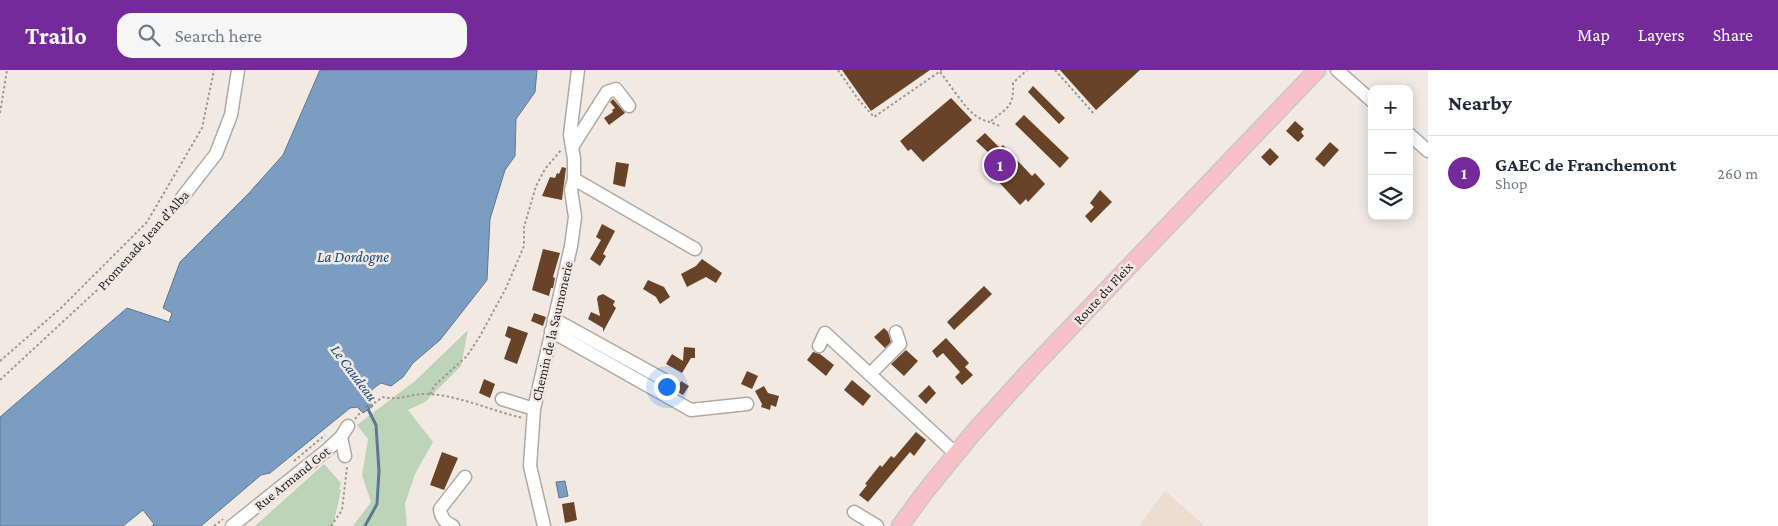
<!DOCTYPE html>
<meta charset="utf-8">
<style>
:root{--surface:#fff;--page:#f6f6f7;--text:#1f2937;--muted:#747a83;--line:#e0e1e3;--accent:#752a9c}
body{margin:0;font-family:"Crimson Pro",serif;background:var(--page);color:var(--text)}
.controls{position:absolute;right:15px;top:15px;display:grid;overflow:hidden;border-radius:10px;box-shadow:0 2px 12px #0003}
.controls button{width:45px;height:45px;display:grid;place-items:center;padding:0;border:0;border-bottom:1px solid var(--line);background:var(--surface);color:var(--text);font:25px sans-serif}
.you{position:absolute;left:666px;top:316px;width:18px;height:18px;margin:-12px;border:4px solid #fff;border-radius:50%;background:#1a73e8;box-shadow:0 0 0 8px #1a73e833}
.badge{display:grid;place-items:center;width:32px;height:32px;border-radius:50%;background:var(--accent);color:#fff;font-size:16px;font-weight:700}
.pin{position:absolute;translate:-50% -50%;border:2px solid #fff;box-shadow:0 1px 5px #0006}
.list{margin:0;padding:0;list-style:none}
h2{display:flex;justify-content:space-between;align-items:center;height:65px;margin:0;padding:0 20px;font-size:21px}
h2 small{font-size:16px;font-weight:400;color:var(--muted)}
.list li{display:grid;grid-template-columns:32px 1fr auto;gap:15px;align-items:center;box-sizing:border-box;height:75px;padding:0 20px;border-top:1px solid var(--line)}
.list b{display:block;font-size:19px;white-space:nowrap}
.list p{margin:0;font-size:16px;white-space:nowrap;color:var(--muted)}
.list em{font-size:16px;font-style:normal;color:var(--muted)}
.icon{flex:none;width:28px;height:28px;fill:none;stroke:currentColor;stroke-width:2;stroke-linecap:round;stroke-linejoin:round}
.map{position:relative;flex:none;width:1428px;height:456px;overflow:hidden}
header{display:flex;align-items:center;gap:30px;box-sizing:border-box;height:70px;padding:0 25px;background:var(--accent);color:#fff}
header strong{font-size:24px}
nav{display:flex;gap:28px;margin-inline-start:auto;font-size:18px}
.search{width:350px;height:45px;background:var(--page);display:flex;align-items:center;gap:12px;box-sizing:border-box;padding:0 18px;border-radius:15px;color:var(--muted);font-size:19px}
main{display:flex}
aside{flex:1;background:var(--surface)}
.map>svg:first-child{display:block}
.built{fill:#ecddd2}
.green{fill:#bdd4b8}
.water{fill:#7a9dc1;stroke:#607790}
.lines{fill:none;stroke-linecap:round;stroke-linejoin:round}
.stream{stroke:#607790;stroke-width:3}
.building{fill:#684327}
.minor-casing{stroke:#b0a8a2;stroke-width:15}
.major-casing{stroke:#cac9c9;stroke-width:19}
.path{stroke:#9e9893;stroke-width:2;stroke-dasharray:2.5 2.5;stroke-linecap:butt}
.minor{stroke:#fff;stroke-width:12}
.major{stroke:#f7c1c7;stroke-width:16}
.labels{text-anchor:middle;stroke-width:5;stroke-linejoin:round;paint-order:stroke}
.street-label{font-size:14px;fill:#221f1d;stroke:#f2e9e3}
.water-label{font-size:15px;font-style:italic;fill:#154978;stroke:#f2e9e3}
</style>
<header>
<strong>Trailo</strong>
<div class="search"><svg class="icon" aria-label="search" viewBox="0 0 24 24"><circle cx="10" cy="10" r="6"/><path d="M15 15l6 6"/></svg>Search here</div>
<nav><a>Map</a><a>Layers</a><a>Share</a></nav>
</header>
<main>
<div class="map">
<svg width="1428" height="456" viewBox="0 0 1428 456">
<rect width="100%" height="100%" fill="#f2e9e3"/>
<path class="built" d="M1165,421L1205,456H1139Z"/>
<path class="green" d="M468,260L461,296L425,332L408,340L433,372L415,404L405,434L407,456H353L371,432L362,405L368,369L357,355L415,311Z
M324,394L341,413L339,419L341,420L333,456H255Z"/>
<path class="water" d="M320,0H537L535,22L516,49L515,86L505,100L490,149L487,210L440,270L413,293L403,307L391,316L381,313C372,319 364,325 373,336L363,343L357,337L350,338L270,403L261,405L201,456H152L154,454L143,440L123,456H0V347L127,238L169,252L172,243L163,238L180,192L249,123L283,85Z
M565,411L568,426L559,428L556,412Z"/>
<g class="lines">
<path class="stream" d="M365,456L377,434L379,401L376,355L367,337"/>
</g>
<path class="building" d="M842,0H930L871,41Z
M1060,0H1140L1096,40Z
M1033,16L1065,48L1059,54L1028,22Z
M951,28L972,50L923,92L911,79L908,81L900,71Z
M613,29L625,43L609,55L604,48L613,42L612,40L615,38L610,32Z
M1024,45L1069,88L1060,98L1015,54Z
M1295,51L1304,59L1301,62L1304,66L1298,72L1286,61Z
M985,63L1000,78L1003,75L1032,106L1035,103L1045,114L1028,132L1026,129L1020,135L982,94L991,85L976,71Z
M1330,72L1339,80L1324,97L1315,89Z
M1270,78L1279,87L1270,96L1261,87Z
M616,92L629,94L625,117L613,114Z
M562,97L566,98L562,130L542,126L550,107L555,108L557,103L559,104Z
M1100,120L1112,132L1091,153L1085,146L1094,137L1090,133Z
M602,154L615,161L603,184L606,186L600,196L590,189L601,170L596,167Z
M543,179L560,183L553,207L555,208L553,218H551L549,226L532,220Z
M702,189L722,203L716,213L706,207L687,217L681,204L696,196Z
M648,210L664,217L670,227L660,234L656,227L643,219Z
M984,216L992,224L954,260L947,252Z
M603,224L615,231L613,235L616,238L603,262V258L588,249L591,242L600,246L597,229L598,226Z
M534,243L546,247L543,256L531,251Z
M508,256L528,263L517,294L504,289L511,269L505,266Z
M884,258L888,262L891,272L885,278L874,267Z
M946,268L969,293L963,299L965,297L973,305L962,315L955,307L960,302L943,283L937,288L932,281Z
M684,277L695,278V288H691L682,303L666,294L672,284L683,291Z
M906,280L918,291L904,306L891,294Z
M813,282L820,284L834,295L826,306L807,290Z
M747,301L758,306L752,319L741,314Z
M484,309L495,314L490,328L479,323Z
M852,310L871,326L863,336L844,320Z
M681,311L689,316L683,325L676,321Z
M929,315L936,323L926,334L918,326Z
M764,316L768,323L779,326L776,337L771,335L770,340L761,337L762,334L755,321Z
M916,362L926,370L914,386L910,382L868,432L859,425L867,415L865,414L880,395L882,397L891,386L894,388Z
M442,382L458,388L444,420L430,415Z
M574,432L577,450L565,453L562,434Z"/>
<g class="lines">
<g class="minor-casing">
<path id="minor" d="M1337,0L1372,31
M1409,64L1428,81
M572,77L607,22L616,19L629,36
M574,109L695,179
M181,129L216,84L231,45L238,0
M554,249L668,312
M551,261L691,340L747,334
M819,276L825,263L956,384
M870,304L900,274L896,262
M502,329L534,339
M341,367L345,386
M854,442L877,456
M232,456L327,380L341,367L348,356
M453,456C445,453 441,448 440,439L465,407
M544,456L530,396L534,339L571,176L575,147L571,120L574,109V89L570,65L578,0"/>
</g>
<g class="major-casing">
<path id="major" d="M900,456L925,422L973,363L1031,299L1317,0"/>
</g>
<path class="path" d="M838,0L858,29L874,47L942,0
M1055,0L1095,45
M940,2C951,15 966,42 981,49C987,52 992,52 999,56
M0,43L7,0
M991,51C1008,37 1014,37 1013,13L1027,0
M0,291L61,238L147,152L202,58L214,0
M0,310L122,197L175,137
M430,324L435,315L467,286L480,266L506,218L524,176V157L536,116L545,99L562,79
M355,349L360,343L383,327C399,331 413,323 429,324C461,326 492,341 523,348
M294,391L325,365
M214,456L223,449
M331,456L342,440L347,397"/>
<use href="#minor" class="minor"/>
<use href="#major" class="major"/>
</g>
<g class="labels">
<g class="street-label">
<text transform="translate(143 170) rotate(-48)" y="5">Promenade Jean d'Alba</text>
<text transform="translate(1103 223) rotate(-47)" y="5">Route du Fleix</text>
<text transform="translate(552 261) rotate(-77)" y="5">Chemin de la Saumonerie</text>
<text transform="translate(292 408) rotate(-39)" y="5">Rue Armand Got</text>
</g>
<g class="water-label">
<text x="353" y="192">La Dordogne</text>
<text transform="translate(354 303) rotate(53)" y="5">Le Caudeau</text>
</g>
</g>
</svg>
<div class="controls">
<button>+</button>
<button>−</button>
<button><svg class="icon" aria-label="layers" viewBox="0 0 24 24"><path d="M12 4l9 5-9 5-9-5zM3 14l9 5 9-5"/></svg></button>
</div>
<div class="you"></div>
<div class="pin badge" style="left:1000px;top:95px">1</div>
</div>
<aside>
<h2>Nearby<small></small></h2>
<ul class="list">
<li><span class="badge">1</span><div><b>GAEC de Franchemont</b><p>Shop</p></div><em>260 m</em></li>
</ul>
</aside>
</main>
